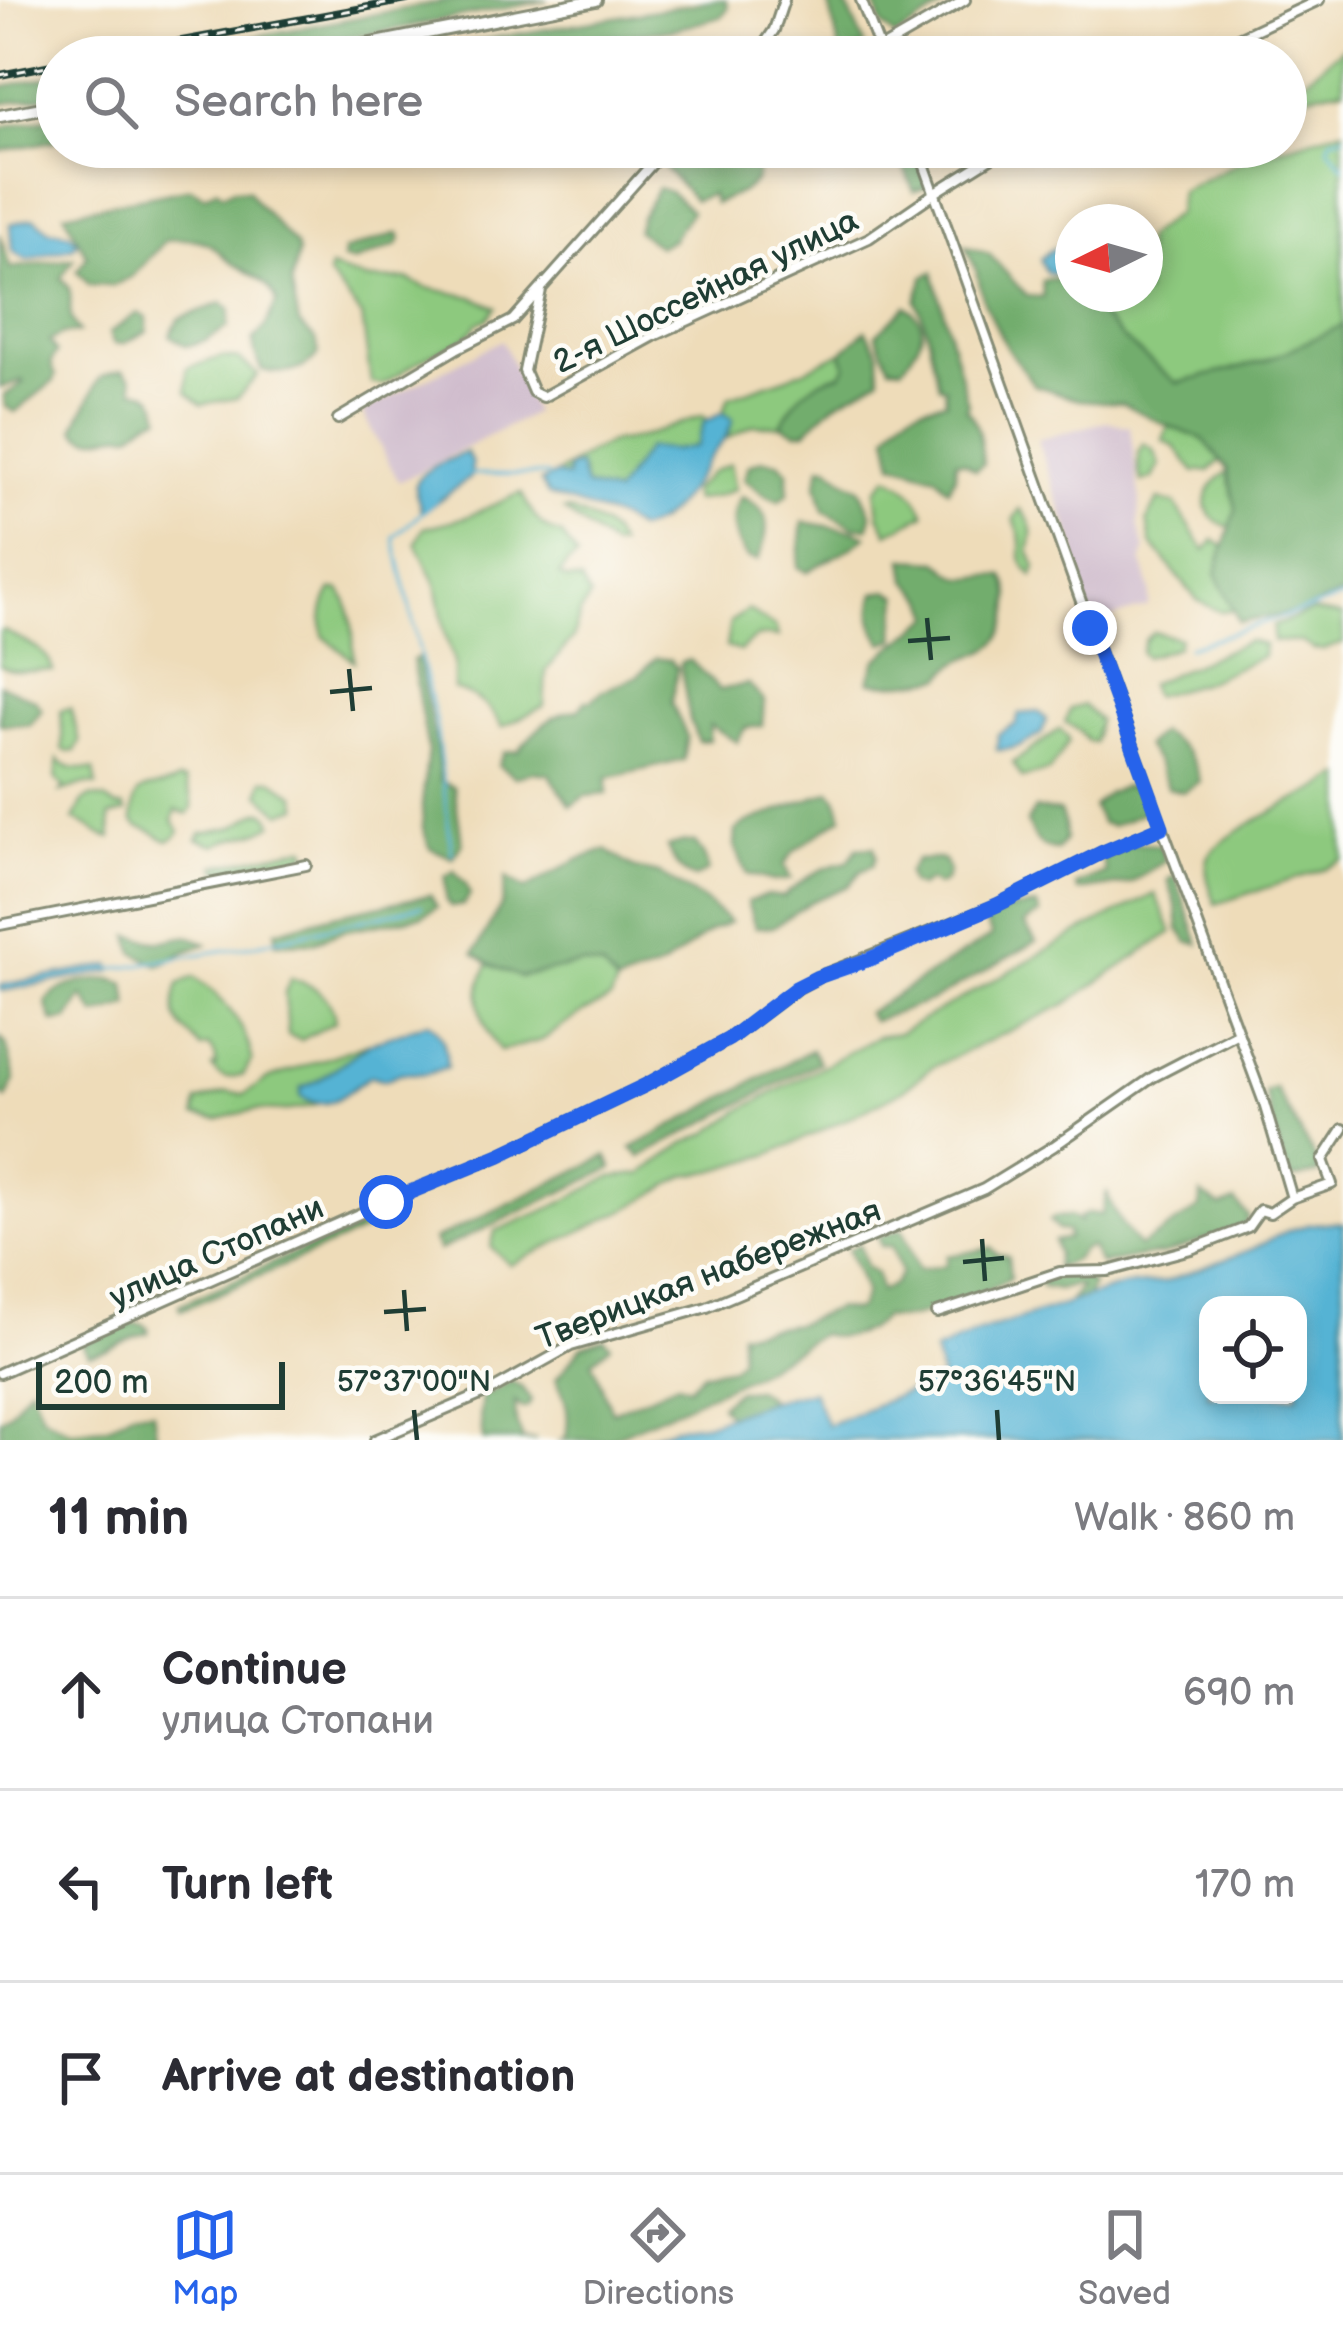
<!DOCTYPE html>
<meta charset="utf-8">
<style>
:root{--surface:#fff;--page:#f2f2f3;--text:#2b2b33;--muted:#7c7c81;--line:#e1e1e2;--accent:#2563eb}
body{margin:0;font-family:"Balsamiq Sans",sans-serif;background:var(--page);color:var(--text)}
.controls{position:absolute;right:36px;bottom:36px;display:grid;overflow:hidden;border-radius:24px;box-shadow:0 6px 18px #0003}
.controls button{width:108px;height:108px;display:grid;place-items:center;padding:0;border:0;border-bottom:3px solid var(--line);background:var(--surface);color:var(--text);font:60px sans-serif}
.compass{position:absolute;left:1055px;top:204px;width:108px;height:108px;border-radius:50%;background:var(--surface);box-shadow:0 6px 18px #0003;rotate:265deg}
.scale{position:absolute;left:36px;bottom:30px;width:249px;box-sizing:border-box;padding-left:12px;border:6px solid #1f3d34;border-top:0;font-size:33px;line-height:42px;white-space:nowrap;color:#1f3d34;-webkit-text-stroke:9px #fdfcf7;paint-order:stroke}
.stop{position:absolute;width:36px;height:36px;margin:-27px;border:9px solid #2563eb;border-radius:50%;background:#fff}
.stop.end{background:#2563eb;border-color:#fff;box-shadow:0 3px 12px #0008}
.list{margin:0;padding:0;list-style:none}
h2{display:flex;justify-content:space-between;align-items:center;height:156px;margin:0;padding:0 48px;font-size:51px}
h2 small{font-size:39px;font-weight:400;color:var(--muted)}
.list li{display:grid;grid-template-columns:78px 1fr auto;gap:36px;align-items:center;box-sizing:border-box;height:192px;padding:0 48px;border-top:3px solid var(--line)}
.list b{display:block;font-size:45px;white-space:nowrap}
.list p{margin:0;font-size:39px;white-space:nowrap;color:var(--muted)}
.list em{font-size:39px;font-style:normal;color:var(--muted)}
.icon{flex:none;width:66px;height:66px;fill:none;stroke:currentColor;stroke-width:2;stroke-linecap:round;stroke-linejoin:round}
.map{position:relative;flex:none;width:1343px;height:1440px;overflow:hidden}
.search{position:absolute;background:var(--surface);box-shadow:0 6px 18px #0003;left:36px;right:36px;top:36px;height:132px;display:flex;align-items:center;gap:30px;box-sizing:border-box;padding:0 42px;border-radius:66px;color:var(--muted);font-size:45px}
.sheet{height:732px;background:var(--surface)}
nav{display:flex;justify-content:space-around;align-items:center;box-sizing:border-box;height:168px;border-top:3px solid var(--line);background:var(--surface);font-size:33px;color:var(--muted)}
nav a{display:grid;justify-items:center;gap:6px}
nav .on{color:var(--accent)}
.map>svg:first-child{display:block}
.industrial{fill:#d0bdcd}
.green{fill:#8dc97e;stroke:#568359;stroke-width:3}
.forest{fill:#72ad6d;stroke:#487550;stroke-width:3}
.water{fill:#55b3d4;stroke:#3a7884;stroke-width:3;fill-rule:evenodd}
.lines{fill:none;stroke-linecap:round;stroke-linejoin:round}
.stream{stroke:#55b3d4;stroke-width:3}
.street-casing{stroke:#868c76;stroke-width:14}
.secondary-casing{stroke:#868c76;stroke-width:16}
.street{stroke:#fff;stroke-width:8}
.secondary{stroke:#fff;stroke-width:10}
.rail-casing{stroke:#1f3d34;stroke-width:8}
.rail{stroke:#fdfcf7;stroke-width:3;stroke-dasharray:9;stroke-linecap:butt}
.route{stroke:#2563eb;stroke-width:15}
.ticks{fill:none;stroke:#1f3d34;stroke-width:4.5}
.labels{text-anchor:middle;stroke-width:9;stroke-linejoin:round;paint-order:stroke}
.street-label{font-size:33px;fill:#1f3d34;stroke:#fdfcf7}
.ticks-label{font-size:30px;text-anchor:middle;fill:#1f3d34;stroke:#fdfcf7;stroke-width:9;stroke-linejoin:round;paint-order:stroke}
</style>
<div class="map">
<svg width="1343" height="1440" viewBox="0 0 1343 1440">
<rect width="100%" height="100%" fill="#fdfcf7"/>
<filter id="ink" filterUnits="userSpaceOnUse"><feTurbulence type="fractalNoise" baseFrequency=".00833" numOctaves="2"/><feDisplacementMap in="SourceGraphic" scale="24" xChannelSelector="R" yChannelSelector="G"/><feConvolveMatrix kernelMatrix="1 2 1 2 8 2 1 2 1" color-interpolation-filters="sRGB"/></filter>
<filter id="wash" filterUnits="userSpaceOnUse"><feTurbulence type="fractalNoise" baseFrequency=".004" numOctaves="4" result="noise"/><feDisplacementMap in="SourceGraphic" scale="48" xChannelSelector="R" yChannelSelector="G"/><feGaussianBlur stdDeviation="2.7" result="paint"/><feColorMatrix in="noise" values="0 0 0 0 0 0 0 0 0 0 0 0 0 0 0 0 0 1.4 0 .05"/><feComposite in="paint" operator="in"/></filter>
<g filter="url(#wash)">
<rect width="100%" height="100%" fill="#eedcb9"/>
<path class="industrial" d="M502,340L534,413L399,482L362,412Z
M1107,421L1130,427L1140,501L1138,525L1145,551L1142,559L1150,590L1149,606L1099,622L1089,614L1070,557L1076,551L1037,440Z"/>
<path class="green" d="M1343,47V88L1297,97L1293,90Z
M1343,129V325L1265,361L1177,384L1123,339L1080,294H1145V238L1177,213L1180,191L1248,158Z
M330,268L368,280L407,279L427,288L473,297L496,307L488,319L477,323C465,346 445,344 426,357C411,366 397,376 382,385L371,383L362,316L328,275Z
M842,352L846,366L841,374C812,380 793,399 781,425H753L728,438L732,419L723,413L729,397L788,377Z
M222,357L239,359L258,375L237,398L202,404L187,392V368Z
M702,416L708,420L704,422L697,446C663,453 635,466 615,494L585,486L582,472L568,479L556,474L589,453L612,442L638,438Z
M1168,426L1203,439L1221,460L1209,471L1195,472L1175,447L1163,440Z
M1143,444L1154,450L1160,465L1153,478L1142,482C1137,469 1136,457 1143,444Z
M730,464L735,489L718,496L694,501L692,491L712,472Z
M1228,472L1236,509L1231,527C1195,517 1202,488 1228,472Z
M888,476C906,485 917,495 925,514L888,533L879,515L876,490Z
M521,493C532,512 539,530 562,535L577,557L566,565L560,575L565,579L581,581L590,597L580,614L573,638L546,671L544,706L502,727C491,707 476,696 454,689V662L445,634L436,584L416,543L424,528L466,517Z
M1158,500L1175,504L1205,550L1214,540L1224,547L1218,576L1234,610L1219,611L1197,600L1151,543L1147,521Z
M1020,509C1033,523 1035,532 1029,550L1036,567L1033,576C1013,553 1025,557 1020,535C1019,529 1015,524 1014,519Z
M568,510C587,518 611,525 619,546L612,547L564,511Z
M332,590H340C354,608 353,638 354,661L323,636C321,619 322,604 332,590Z
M748,610L776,628L778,637C760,633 753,638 740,651L726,647L730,622Z
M1312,611L1342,616L1343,643L1323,650L1313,649L1302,642L1273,641V626Z
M3,630C23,643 48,646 53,671C35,669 16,676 0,665V632Z
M1153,632L1179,638L1177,647L1145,657L1141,653L1144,641Z
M1248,641L1264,645L1263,656L1202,683L1153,696L1149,684Z
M1083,705L1098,720L1094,742L1087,741L1077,729L1065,722L1070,709Z
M70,708L80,742L75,751L68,752L63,749L61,710Z
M1060,729L1067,736L1069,742L1049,771L1022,778L1013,763Z
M58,759C68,772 80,768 94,770L97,785L86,784L61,792L64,787L56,779Z
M1343,775V859L1325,869L1216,904C1211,890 1203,873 1208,858C1217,833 1316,793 1343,775Z
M178,780L185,781L192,799V809L188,814L176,810L173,821L180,832C166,849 160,834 147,829C133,823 145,832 133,822C131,774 155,795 178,780Z
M263,780H273L296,796L299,807L281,813L260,794Z
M90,797L105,799L117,807H124L126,812L110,816L111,838C96,836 89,823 74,820L82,803Z
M264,811L270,816L273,824C254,837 235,835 215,845L197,839L201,833L234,827L256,813Z
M305,847L308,853L299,857L219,871L216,866Z
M1155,894L1172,932L1066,1004L931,1068L903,1090L849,1118L768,1155L713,1171L687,1175L635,1205L510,1265L491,1247L495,1231L551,1208L611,1177L642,1174L685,1143L709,1133L743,1109L877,1037L899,1033L1087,928Z
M489,964L520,977L582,964L602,968L617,984L611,999L579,1015L542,1040L500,1051C480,1025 471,993 489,964Z
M194,977C223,996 248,1027 252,1061L243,1075C227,1078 221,1081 212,1067L216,1066C216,1057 215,1051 208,1046L201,1048C181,1024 167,1020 179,984Z
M291,978C315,986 333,995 335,1022L301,1040L288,1035L285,992Z
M370,1043L319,1080L301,1088V1097L315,1105L286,1111L254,1110L218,1119L195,1116L198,1102L228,1092L244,1095L267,1079Z"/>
<path class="forest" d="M452,0H548L249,57H145Z
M714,0H726L728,8L721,17L675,29L539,46L490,57H385Z
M828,0H844L865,45L841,56Z
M874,0H956L895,37L882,25Z
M57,75V95L0,104V87Z
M57,117V140L0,151V127Z
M684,147H736C741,155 752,161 756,169C764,189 726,197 714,204L711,194L694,200L665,168Z
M895,147H912L928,186L914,191Z
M191,188L205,196L217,189L222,194L234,189L248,190L255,201L296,246L298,254L291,283L299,324L316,340L319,354C304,372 285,376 262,370L255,354L253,341L265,327L277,301C267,279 250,274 231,262C223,256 216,247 207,243C194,237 179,239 166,240L133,276L112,286L90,285L77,271L87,256L64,213Z
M658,188L670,192L691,211L672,239L659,246L637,231L641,217Z
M399,233L401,239L397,245L354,262L343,260V251Z
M0,234L10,268L74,259L61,278C81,295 60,310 79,332L63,334L49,341L57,353C50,361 50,366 56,375L54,381L15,412L5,406L4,396L24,382L22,380L0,388Z
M965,246L989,254L1027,296L1043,297L1042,281C1054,276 1063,281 1073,288V294H1079L1123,339L1177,383L1265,361L1343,325V594L1300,612L1239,622L1216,573L1236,509L1227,468L1203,439L1163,424L1122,403L1079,400L1034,385L1007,348L984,302L977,272Z
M933,272L968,404L966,409C980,421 981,446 983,464L975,470L965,462L956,461L955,476L948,489L936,476L894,463L888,435C905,408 916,407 946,401L945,387L939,385C931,356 929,328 916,301L924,276Z
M222,303L230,310L228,327L207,340L186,346L170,335L179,319Z
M906,306C935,326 918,344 903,367L890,366L876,334Z
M138,313L147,318V331L125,343L114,344L109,333Z
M866,330L879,352L880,378L834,404L806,431L796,432L781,425C795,397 810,381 841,374L846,365L842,352Z
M123,370L132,378L134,389C153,393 157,397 161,416L148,421L131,434C111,430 90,449 75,429C78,417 83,413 88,402C100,379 93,376 123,370Z
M762,460L778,462L788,471V494L779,501L765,495L744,479L749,465Z
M821,466H828L845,480L860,488L872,515L869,527H854L824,511L817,484Z
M741,497C774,510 770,531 758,560L747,558C734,540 728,517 741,497Z
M803,522L855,531L866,536C846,554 828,558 807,572L798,567Z
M904,559L939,561C969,591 969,572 1004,576C1011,591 1011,597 1009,613C1001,666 963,645 943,677C928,681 883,687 869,681L876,660L933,616L927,600L907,579Z
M888,590L899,596C899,611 893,624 896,639L883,643C871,627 869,612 875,593Z
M418,658L437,751L440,781L454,787L462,843L453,858L430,848L423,828L422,805L428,750L412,660Z
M656,658L670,660L677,669L672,703L687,737L684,760L607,778V794L585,796L571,806L549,774L533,772L515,777L498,765L504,752L518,751C534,732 553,711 578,710L586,700L591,701L602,691L638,676Z
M690,660L720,690L748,684L764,701L762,726L745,728L737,742L710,725L709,740L698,741L690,720L680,663Z
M0,684L35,700L42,710L30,725L0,724Z
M1159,732C1180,743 1196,758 1200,782L1183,792L1168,788L1157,763L1145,746Z
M1125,786L1136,788L1142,796L1146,811L1112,826L1101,823L1093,807L1108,793Z
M830,791L837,798L842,817L794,851L784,865L791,879L774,881L747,874L735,847L736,830L747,823Z
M1035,809L1060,812L1064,823L1065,840L1057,850C1038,849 1034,838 1027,822Z
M685,842L695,843C702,852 707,859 708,871L695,878C679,873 673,862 667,847Z
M1129,843L1160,845L1165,861L1131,883L1078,891L1076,885L1106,873L1102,857Z
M874,847L876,857L872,866L861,871L848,886L810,902L773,927H755L747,902L767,895L783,897C805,878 819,867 848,862L857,848Z
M606,850L635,869L659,874L706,902L730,922L710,931L662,967L617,984L602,968L582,964L519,977L489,964L474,953L502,904L506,878L525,889L577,860Z
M939,859L944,861L949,871L945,881L937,886L929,881L919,887L910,883L907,873L916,860Z
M454,871L465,883L470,895L463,905L451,907L446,901L445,877Z
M1175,875L1199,944L1188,942L1179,929L1177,908L1168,880Z
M430,895L437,907L422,916L341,931L314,942L276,943V931L334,915Z
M1037,906L1040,914L1024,924L1036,942L933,1000L873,1021L867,1013L992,936L984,921L1010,909Z
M130,935C140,937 154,943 164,941C186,938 183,931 207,944L187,951L159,966L134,952Z
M111,979L126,984L129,1006L96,1015L83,996L68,1020L53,1022L46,1003C58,983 89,980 111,979Z
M0,1037L6,1044L15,1080L6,1099L0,1093Z
M811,1050L819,1062L641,1157L632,1148Z
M1275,1088L1315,1158L1319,1173L1292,1179L1282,1157L1265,1093Z
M607,1156L613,1168L439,1250L434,1240Z
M1107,1191C1112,1212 1125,1230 1139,1247L1200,1208L1201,1194L1221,1207L1235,1201L1248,1216L1244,1226L1162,1255C1148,1253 1116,1262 1100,1264L1091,1247L1083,1249L1074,1260L1055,1268L1057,1253L1054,1241L1068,1238L1067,1231L1058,1230L1050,1221L1054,1217L1071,1216L1080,1223V1217L1089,1213L1102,1215Z
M387,1212L391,1219L181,1310L179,1305Z
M902,1229L918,1270L946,1265L947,1256L991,1248L997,1254L1008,1256L1010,1278L974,1298L968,1297C943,1306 910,1324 884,1317C868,1334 843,1341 821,1334L748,1377L607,1440H561L566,1437C570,1415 567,1399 556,1379L582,1346L604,1338L611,1345L592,1361L612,1412L678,1383L689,1387L702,1373L732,1367L740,1358V1332L796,1324L837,1308L853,1311L859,1308L865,1292L848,1250L859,1244L866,1267L876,1273L880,1291L894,1284L901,1273L891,1246H881L878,1237Z
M1067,1275H1080L1092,1284L1088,1297L1069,1302L1081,1287L1075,1285L1058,1290L1042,1287L1040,1281Z
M131,1323L143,1324L148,1328V1333C125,1336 112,1353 88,1354L82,1344Z
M511,1381L521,1387L531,1400L528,1406L522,1408L515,1402L516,1422L523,1439L537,1440H483L480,1415L482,1397Z
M30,1386L42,1415L71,1431L108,1426L133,1411H153L157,1440H0V1420L9,1413Z
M756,1389L771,1400L729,1416L720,1405L736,1391Z"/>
<path class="water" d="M35,218L49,230L69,233L77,242L74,247L27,260L12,251L10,224Z
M1073,243V261L1054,274L1047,273L1040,259L1052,249Z
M723,413L733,419C725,448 713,447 701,470C687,494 667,524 638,530L618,518L548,495L541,482L556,474L567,478L568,468L579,465L585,486L615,494L647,448L675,450L696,446L704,422Z
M466,452L472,463L471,477L421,513C421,503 413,492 416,484C421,468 452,459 466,452Z
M1038,712L1046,719L1042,733C1028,743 1015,750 997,750L998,734L1016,724L1019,714Z
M111,965L112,971L2,991L1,985Z
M428,1022C444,1033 446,1048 447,1067L427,1074L401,1073L385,1080L370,1076C345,1093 330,1114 301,1097V1088L319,1080L370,1043Z
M1335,1222L1343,1223V1440H636L675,1427L710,1422L771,1400L812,1391L827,1425L941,1378L934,1352L979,1332L1122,1286L1165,1282L1250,1250L1289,1230L1312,1224ZM1208,1305H1298V1395H1208Z"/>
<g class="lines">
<path class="stream" d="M1343,135L1331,139L1328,147L1343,166
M471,474L548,475
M436,500L394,537L436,724L452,854
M1188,647L1343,598
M112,969L244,947L422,906"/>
</g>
</g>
<g filter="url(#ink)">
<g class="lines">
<g class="street-casing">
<path id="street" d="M861,0L883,57
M880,49L965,0
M756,57L774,30L784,0
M1164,57L1194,45L1236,39L1319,0
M918,147L1162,827L1263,1100L1292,1198
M541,290L524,371L533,392L543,397L654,336L869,238L936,192L1008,147
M338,419L456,349L513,320L667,147
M0,925L306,865
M937,1313L1060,1272L1108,1271L1191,1249L1248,1227L1260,1210L1270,1213L1292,1198L1332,1184L1323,1160L1343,1129
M0,1373L386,1202L500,1155L646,1085L729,1039L796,989L818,977L997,905L1101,853L1162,827
M375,1440L492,1390L571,1346L707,1307L984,1189L1054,1146L1153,1077L1238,1033"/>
</g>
<g class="secondary-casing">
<path id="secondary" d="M304,57L596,0
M0,116L57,105"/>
</g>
<use href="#street" class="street"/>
<use href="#secondary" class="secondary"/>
<g class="rail-casing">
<path id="rail" d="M94,57L407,0
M0,75L57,64"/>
</g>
<use href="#rail" class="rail"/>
</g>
</g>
<g class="lines" filter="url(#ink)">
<path class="route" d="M386,1202L500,1155L646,1085L729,1039L796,988L818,977L870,959L997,905L1101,853L1162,827L1090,628"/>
</g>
<path class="ticks" d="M927,618L931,660M908,641L950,638M349,669L353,711M330,692L372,688M982,1239L985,1281M963,1262L1004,1258M404,1290L407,1331M384,1312L426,1309M414,1410L417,1440M997,1410L999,1440"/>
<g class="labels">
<g class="street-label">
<text transform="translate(705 290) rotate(-26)" y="12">2-я Шоссейная улица</text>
<text transform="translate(216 1251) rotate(-24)" y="12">улица Стопани</text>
<text transform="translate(708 1273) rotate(-21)" y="12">Тверицкая набережная</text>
</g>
</g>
<g class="ticks-label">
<text x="414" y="1391">57°37'00"N</text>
<text x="997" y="1391">57°36'45"N</text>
</g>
</svg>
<div class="controls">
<button><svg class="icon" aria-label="locate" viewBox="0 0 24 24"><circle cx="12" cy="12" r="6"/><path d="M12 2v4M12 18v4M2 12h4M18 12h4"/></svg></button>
</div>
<svg class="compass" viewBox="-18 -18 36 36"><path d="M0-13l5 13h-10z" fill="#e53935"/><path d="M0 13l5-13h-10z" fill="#7c7c81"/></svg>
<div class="scale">200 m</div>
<div class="stop" style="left:386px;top:1202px"></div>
<div class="stop end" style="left:1090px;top:628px"></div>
<div class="search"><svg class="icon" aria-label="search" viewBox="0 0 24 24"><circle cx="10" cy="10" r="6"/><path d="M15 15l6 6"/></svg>Search here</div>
</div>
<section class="sheet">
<h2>11 min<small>Walk · 860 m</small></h2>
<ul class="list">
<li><svg class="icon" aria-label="ahead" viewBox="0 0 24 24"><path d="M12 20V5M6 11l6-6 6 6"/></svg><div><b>Continue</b><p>улица Стопани</p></div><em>690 m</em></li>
<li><svg class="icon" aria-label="left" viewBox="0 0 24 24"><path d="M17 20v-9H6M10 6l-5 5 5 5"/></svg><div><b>Turn left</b></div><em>170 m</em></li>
<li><svg class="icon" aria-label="arrive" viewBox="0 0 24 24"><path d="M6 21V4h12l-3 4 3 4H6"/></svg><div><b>Arrive at destination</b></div></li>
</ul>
</section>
<nav>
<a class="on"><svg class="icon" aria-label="map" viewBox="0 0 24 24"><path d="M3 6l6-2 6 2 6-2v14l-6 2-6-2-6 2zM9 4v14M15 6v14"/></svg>Map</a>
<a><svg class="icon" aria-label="directions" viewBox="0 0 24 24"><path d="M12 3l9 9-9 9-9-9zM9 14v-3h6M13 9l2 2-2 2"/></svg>Directions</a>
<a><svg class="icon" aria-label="saved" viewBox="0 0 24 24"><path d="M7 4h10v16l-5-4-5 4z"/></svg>Saved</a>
</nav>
